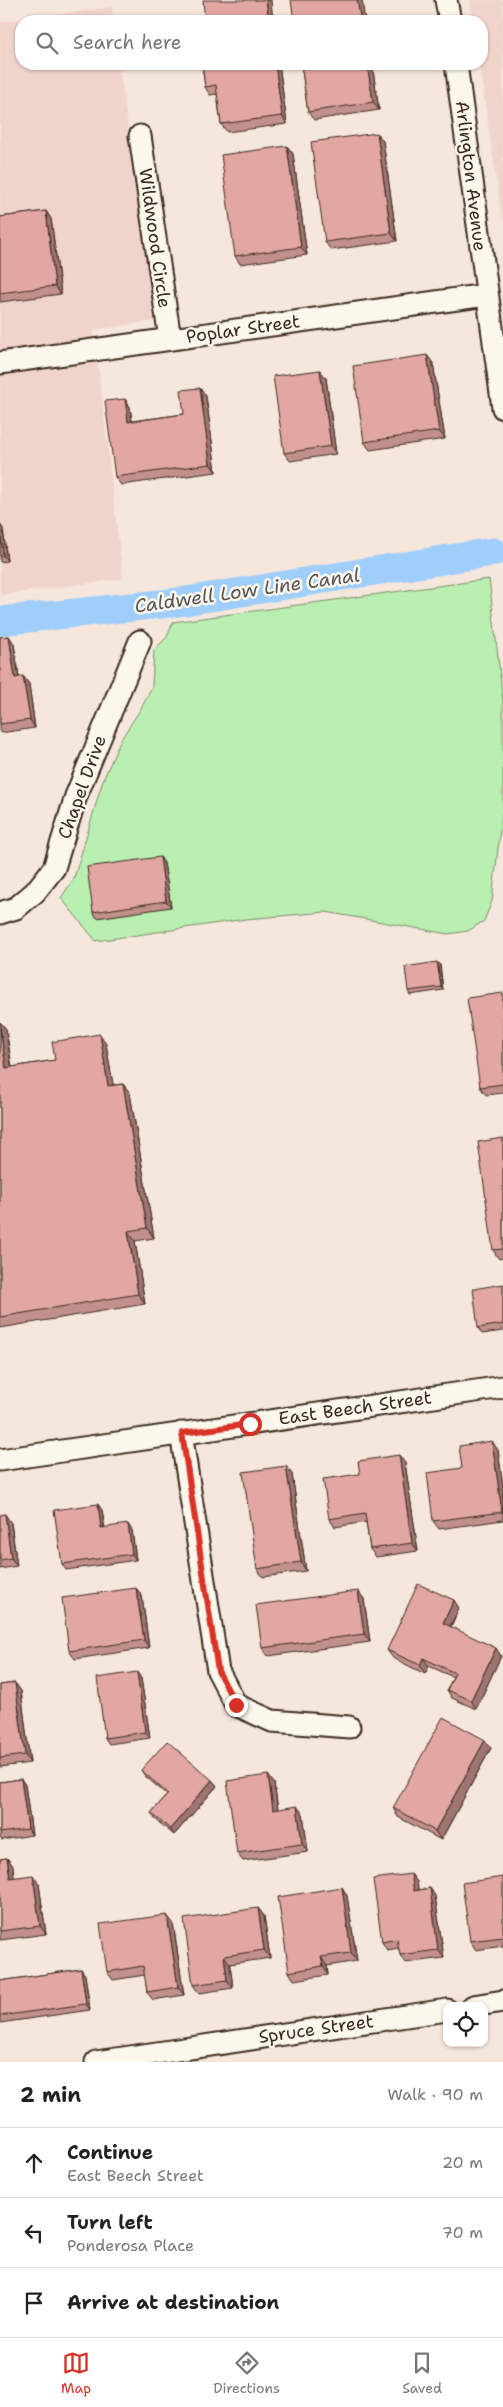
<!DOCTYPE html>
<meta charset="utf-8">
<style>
:root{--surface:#fff;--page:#f6f6f6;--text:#222;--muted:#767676;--line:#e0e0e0;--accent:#d93025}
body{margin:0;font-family:"Shantell Sans",sans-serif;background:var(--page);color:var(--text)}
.controls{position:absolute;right:15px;bottom:15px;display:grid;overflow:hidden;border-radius:10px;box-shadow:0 1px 4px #0004}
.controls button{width:45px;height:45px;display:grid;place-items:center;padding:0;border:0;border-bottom:1px solid var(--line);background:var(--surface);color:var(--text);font:25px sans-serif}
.stop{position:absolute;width:15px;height:15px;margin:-11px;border:4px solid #d93025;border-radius:50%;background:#fff}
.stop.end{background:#d93025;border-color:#fff;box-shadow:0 1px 5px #0008}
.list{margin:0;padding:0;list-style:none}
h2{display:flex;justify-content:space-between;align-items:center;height:65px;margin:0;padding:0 20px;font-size:21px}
h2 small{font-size:16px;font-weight:400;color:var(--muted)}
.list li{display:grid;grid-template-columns:32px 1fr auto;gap:15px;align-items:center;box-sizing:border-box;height:70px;padding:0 20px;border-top:1px solid var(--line)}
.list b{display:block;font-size:19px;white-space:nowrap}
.list p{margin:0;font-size:16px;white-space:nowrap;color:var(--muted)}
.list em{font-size:16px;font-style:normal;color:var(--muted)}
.icon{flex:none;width:28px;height:28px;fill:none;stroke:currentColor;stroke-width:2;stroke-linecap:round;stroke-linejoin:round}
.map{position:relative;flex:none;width:503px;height:2062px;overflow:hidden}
.search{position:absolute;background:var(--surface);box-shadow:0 1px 4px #0004;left:15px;right:15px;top:15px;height:55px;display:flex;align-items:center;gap:12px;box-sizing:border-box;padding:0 18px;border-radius:20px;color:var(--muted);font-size:19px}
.sheet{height:275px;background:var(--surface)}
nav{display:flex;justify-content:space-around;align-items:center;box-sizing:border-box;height:70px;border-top:1px solid var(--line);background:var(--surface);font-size:14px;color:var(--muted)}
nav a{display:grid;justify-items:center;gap:2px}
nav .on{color:var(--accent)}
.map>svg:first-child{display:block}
.built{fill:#f0d4cb}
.grass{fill:#b9efb1;stroke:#7a8c68}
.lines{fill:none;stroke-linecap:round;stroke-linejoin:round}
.canal{stroke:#a0cefb;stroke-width:29}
.minor-casing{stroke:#3b2a1e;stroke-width:25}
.minor{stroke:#fbf7ec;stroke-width:21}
.wall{fill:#c2908b;stroke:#3b2a1e}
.shaded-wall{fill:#9e7571;stroke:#3b2a1e}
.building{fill:#e2a7a2;stroke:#3b2a1e}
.route{stroke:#d93025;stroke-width:6}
.labels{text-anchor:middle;stroke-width:5;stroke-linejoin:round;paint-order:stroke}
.street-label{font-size:18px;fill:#3b2a1e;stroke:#fbf7ec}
.water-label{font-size:19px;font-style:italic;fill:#545355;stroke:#fbf7ec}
</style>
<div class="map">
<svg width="503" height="2062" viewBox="0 0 503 2062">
<rect width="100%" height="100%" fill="#f6e7dd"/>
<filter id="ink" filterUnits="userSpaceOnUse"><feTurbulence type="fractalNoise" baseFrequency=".02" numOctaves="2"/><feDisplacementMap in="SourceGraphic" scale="10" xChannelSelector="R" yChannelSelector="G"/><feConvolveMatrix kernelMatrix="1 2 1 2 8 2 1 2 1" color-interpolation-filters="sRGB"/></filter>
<g filter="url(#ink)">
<path class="built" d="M470,0H503V226L479,64H482V21H473Z
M112,7L114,21H21V64H119L155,321L94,330L123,579L0,595V22Z"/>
<path class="grass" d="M489,579L503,701V805L492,901L484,921L468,931L448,934L326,912L246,919L96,941L61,898L74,878L103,780L121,739L142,707L152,686L154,650L167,637L173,622Z"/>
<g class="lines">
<path class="canal" d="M0,621L179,602L493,552"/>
<g class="minor-casing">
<path id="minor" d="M446,0L450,21
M456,64L503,408
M140,136L170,339
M0,363L486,295
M0,913L16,908L35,892L54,868L76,796L140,641
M181,1433L218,1671L236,1705L272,1721L349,1727
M0,1460L503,1387
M473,2006L503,2001
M96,2062L447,2010"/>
</g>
<use href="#minor" class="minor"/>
</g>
<path class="wall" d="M202,64H279L287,124L227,132L221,124L217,94L210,95L205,87Z
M301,64H372L379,110L314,120L308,112Z
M383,141L397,241L331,250L325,242Z
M287,146L293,154L307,255L240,264L235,256Z
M46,211L51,219L61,294L0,302V217Z
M433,363L445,439L370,450L364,442Z
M326,378L336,454L290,461L284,453Z
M200,388L206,396L216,472L121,485L115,477L125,399L130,407L132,421L184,414Z
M0,524L3,529L7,561L0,562Z
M9,636L14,644L19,677L23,676L29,684L35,728L0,733V637Z
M160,857L164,863L171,907L97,918L93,912Z
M437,962L440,965L443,990L410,995L408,991Z
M503,993V1093L486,1095L480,1087Z
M0,1022L6,1029L12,1067L55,1060L106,1044L113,1085L123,1084L130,1093L154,1238L135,1241L145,1304L0,1328Z
M503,1138V1258L499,1259L493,1250Z
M503,1284V1331L482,1334L478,1328Z
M498,1450L503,1487V1520L439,1529L433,1521L462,1468Z
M405,1463L418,1551L376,1557L370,1549L366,1522L335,1527L329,1519L360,1474Z
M292,1474L306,1571L263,1577L257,1569Z
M102,1510L105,1528L132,1530L136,1560L66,1570L62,1564Z
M0,1515L11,1523L17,1566L0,1569Z
M136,1588L142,1596L149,1648L75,1659L69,1651Z
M358,1591L364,1599L370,1642L268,1656L262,1648Z
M459,1608L451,1627L501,1656L476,1709L452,1698L447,1690L453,1677L429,1666L425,1674L393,1658L387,1650Z
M141,1678L150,1738L109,1744L105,1738Z
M15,1683L21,1691L30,1763L0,1767V1685Z
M491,1748L441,1840L398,1817L393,1808Z
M141,1770L212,1780L217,1786L174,1835L155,1819L151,1813L167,1795L145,1776Z
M21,1779L25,1785L32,1835L2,1840L0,1838V1782Z
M274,1783L278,1809L303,1814L308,1852L243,1861L237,1853Z
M7,1858L13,1866L14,1878L39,1884L46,1934L0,1940V1859Z
M411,1874L417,1882L418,1890L430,1888L435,1896L444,1958L405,1963L400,1955L399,1948L387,1950L382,1942Z
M503,1877V1946L476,1950L470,1941Z
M342,1887L347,1896L357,1961L327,1966L328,1975L294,1980L289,1972Z
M258,1908L264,1916L270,1958L230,1964L233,1988L199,1993L193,1985Z
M173,1923L184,1995L153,2000L147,1992L145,1975L113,1980L107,1972Z
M81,1969L85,1975L90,2010L0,2023V1981Z"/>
<path class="shaded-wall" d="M266,0H271L273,21H269Z
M357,0H362L365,21H361Z
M275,64H279L287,124L282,116Z
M367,64H372L379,110L373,102Z
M377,133L383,141L397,241L391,233Z
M287,146L293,154L307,255L301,247Z
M46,211L51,219L61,294L55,286Z
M427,355L433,363L445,439L439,431Z
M320,370L326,378L336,454L331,446Z
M200,388L206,396L216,472L210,464Z
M125,399L130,407L133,430L128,422Z
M0,524L3,529L7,561L3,555L0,532Z
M9,636L14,644L20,686L15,678Z
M23,676L29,684L35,728L30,720Z
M160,857L164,863L171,907L166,901Z
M437,962L440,965L443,990L441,987Z
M0,1022L6,1029L13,1078L6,1068L0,1028Z
M100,1034L106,1044L115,1096L108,1086Z
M123,1084L130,1093L154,1238L147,1228Z
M128,1231L135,1241L145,1304L138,1294Z
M492,1441L498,1450L503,1487V1513L502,1512Z
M399,1455L405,1463L418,1551L412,1543Z
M286,1466L292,1474L306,1571L301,1562Z
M98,1504L102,1510L105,1534L101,1528Z
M5,1514L11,1523L17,1566L11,1558Z
M128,1524L132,1530L136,1560L132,1554Z
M136,1588L142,1596L149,1648L144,1640Z
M358,1591L364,1599L370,1642L364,1634Z
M454,1600L459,1608L448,1631L443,1623Z
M496,1648L501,1656L476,1709L471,1700Z
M423,1658L429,1666L425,1674L420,1665Z
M137,1672L141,1678L150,1738L145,1732Z
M15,1683L21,1691L30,1763L25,1755Z
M485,1740L491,1748L441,1840L435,1831Z
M268,1775L274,1783L279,1818L273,1810Z
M21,1779L25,1785L32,1835L28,1829Z
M212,1780L217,1786L174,1835L170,1829Z
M297,1806L303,1814L308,1852L302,1844Z
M7,1858L13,1866L15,1887L10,1878Z
M411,1874L417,1882L420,1899L414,1891Z
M33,1875L39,1884L46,1934L40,1926Z
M342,1887L347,1896L357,1961L351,1953Z
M430,1888L435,1896L444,1958L438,1950Z
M258,1908L264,1916L270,1958L264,1950Z
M167,1915L173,1923L184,1995L178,1987Z
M224,1956L230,1964L233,1988L227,1980Z
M321,1957L327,1966L328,1975L323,1966Z
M81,1969L85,1975L90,2010L86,2004Z"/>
<path class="building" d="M203,0H266L269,21H205Z
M291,0H357L361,21H294Z
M202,64H275L282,116L221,124L216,85L205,87Z
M301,64H367L373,102L308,112Z
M377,133L391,233L325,242L311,142Z
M287,146L301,247L235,256L221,155Z
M46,211L55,286L0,293V217Z
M427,355L439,431L364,442L353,366Z
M320,370L331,446L284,453L273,376Z
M200,388L210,464L115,477L105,401L125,399L128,422L184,414L181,390Z
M0,532L3,555L0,556Z
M9,636L15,678L23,676L30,720L0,724V637Z
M160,857L166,901L93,912L87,867Z
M437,962L441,987L408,991L405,967Z
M503,993V1084L480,1087L467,998Z
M0,1028L6,1068L55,1060L52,1042L100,1034L108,1086L123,1084L147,1228L128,1231L138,1294L0,1317Z
M503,1138V1249L493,1250L478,1142Z
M503,1284V1324L478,1328L473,1289Z
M492,1441L502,1512L433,1521L427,1473L462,1468L459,1446Z
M399,1455L412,1543L370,1549L365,1513L329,1519L323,1479L360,1474L358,1461Z
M286,1466L301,1562L257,1569L243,1472Z
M98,1504L101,1528L128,1524L132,1554L62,1564L54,1510Z
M5,1514L11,1558L0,1560V1515Z
M418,1584L454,1600L443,1623L496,1648L471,1700L447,1690L455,1673L423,1658L420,1665L387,1650Z
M136,1588L144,1640L69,1651L62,1598Z
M358,1591L364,1634L262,1648L256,1605Z
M137,1672L145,1732L105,1738L97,1678Z
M15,1683L25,1755L0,1758V1685Z
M443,1717L485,1740L435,1831L393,1808Z
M167,1741L212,1780L170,1829L151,1813L168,1794L141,1770Z
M268,1775L273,1810L297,1806L302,1844L237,1853L227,1781Z
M21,1779L28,1829L0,1833V1782Z
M7,1858L10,1878L33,1875L40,1926L0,1931V1859Z
M411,1874L414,1891L430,1888L438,1950L400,1955L397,1939L382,1942L373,1879Z
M503,1877V1937L470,1941L462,1883Z
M342,1887L351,1953L321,1957L323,1966L289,1972L278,1897Z
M258,1908L264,1950L224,1956L227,1980L193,1985L184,1919Z
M167,1915L178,1987L147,1992L143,1966L107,1972L100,1924Z
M81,1969L86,2004L0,2016V1981Z"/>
</g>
<g class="lines" filter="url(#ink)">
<path class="route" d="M236,1705L218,1671L182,1433L250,1424"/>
</g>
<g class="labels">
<g class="street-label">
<text transform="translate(471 176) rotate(83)" y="6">Arlington Avenue</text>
<text transform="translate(155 238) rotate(82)" y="6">Wildwood Circle</text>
<text transform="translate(243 329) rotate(-8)" y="6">Poplar Street</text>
<text transform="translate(82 787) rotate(-70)" y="6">Chapel Drive</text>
<text transform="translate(355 1408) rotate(-8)" y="6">East Beech Street</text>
<text transform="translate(316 2029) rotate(-8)" y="6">Spruce Street</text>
</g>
<g class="water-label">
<text transform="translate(247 590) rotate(-8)" y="7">Caldwell Low Line Canal</text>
</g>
</g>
</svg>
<div class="controls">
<button><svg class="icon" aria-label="locate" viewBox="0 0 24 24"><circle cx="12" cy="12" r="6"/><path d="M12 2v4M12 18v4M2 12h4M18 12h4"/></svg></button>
</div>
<div class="stop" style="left:250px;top:1424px"></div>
<div class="stop end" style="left:236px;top:1705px"></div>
<div class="search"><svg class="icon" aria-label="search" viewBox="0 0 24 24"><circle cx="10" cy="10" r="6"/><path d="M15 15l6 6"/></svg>Search here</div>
</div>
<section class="sheet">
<h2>2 min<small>Walk · 90 m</small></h2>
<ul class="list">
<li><svg class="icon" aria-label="ahead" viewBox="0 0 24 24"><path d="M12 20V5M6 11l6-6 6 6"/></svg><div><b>Continue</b><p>East Beech Street</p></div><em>20 m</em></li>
<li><svg class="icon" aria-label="left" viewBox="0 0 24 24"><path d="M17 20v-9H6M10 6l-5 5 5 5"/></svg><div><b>Turn left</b><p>Ponderosa Place</p></div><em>70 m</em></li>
<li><svg class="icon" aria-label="arrive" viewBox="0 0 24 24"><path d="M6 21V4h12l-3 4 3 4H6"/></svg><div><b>Arrive at destination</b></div></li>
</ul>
</section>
<nav>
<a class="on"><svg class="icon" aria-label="map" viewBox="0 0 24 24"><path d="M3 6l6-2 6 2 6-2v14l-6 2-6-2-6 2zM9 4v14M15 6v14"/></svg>Map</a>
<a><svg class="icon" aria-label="directions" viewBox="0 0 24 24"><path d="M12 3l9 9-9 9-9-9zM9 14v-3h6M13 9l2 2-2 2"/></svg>Directions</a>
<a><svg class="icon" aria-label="saved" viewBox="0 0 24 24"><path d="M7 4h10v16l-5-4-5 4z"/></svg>Saved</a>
</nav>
